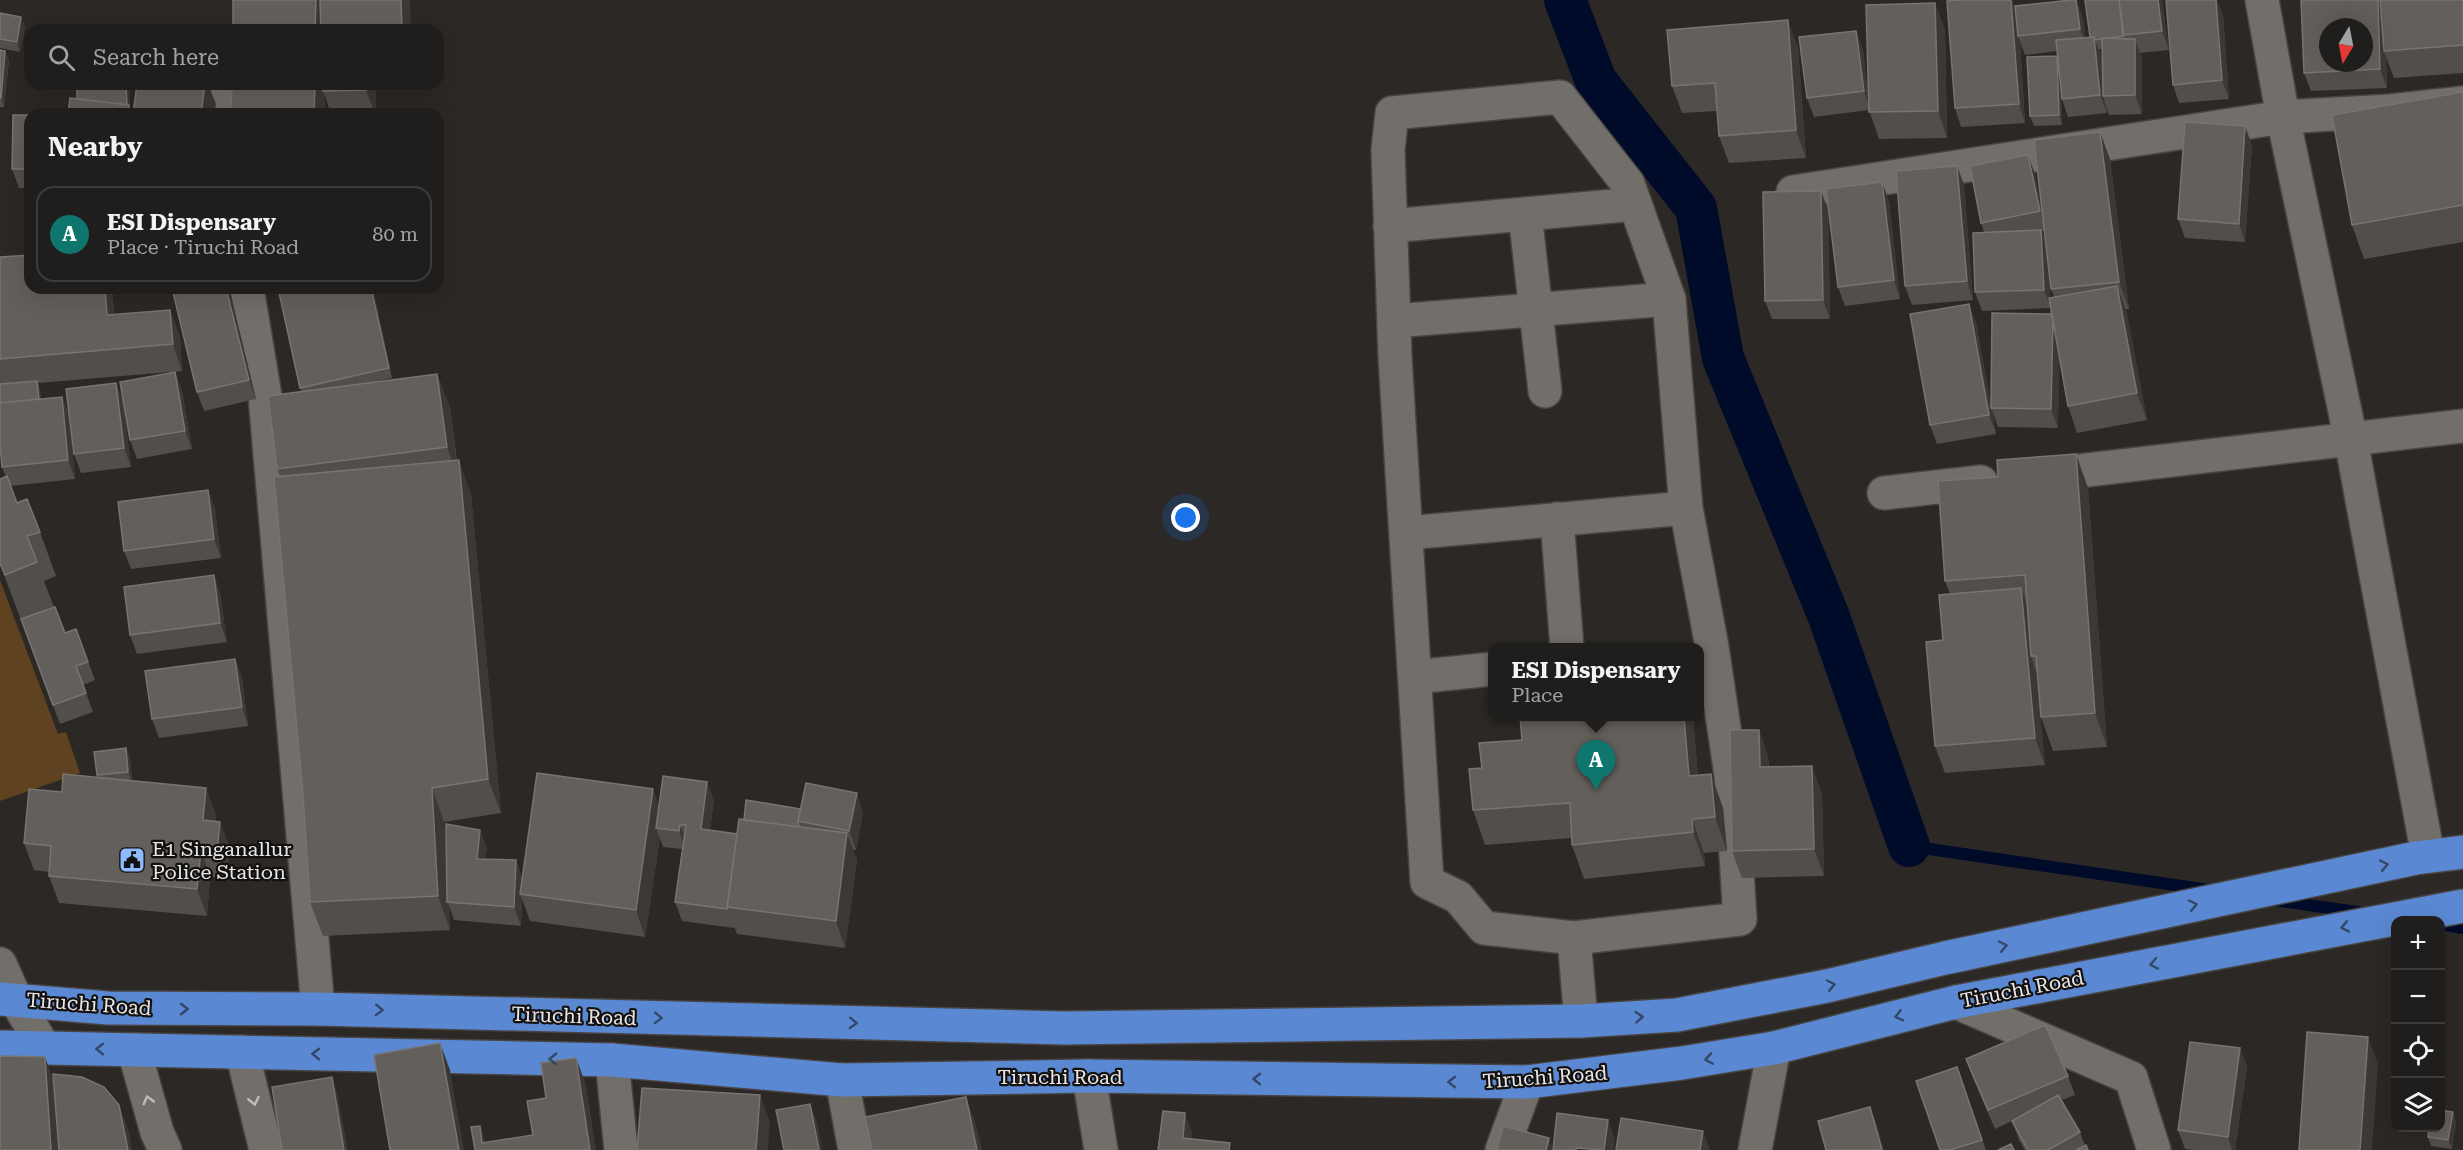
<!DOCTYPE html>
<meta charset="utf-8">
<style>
:root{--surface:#201e1c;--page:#2d2b29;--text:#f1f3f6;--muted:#a2a2a3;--line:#3d3c3b;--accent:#0f766e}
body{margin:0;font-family:"Roboto Serif",serif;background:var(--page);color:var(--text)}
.controls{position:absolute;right:18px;bottom:18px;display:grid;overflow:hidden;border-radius:12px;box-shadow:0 6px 24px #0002}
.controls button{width:54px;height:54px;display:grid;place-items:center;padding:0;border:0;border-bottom:2px solid var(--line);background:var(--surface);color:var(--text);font:30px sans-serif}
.compass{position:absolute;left:2319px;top:18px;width:54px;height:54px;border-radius:50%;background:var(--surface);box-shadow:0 6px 24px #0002;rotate:190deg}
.you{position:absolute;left:1186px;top:518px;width:21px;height:21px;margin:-15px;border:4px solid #fff;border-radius:50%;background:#1a73e8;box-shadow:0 0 0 9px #1a73e833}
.badge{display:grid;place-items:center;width:39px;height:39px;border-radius:50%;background:var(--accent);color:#fff;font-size:20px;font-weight:700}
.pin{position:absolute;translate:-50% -50px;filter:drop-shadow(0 2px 3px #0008)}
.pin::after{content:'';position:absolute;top:32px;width:21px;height:18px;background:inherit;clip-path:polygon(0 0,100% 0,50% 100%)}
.popup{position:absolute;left:1488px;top:643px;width:216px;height:78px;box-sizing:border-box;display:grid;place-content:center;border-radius:12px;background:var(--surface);filter:drop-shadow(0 2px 4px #0005);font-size:20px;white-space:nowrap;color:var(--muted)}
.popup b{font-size:22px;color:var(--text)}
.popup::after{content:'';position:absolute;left:50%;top:100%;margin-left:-12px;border:12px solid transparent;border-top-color:var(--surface)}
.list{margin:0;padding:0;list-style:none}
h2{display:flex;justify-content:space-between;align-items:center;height:78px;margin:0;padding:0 24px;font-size:26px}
h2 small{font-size:20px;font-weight:400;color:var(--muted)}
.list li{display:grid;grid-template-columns:39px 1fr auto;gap:18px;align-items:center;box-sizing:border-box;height:96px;margin:0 12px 12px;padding:0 12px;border:2px solid var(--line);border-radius:18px}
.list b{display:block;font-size:22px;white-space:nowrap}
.list p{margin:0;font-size:20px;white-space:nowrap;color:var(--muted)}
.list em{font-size:20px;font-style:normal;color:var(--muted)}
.icon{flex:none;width:33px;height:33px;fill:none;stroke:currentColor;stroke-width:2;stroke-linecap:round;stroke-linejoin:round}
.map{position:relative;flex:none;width:2463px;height:1150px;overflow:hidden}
.search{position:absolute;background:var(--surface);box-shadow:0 6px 24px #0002;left:24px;top:24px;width:420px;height:66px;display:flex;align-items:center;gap:15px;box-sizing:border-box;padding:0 21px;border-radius:18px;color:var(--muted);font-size:22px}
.panel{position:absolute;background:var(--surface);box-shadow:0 6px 24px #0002;left:24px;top:108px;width:420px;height:186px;border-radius:18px}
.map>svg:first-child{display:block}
.green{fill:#5f421f}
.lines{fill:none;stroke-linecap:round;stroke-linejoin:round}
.stream{stroke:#000b29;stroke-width:12}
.canal{stroke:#000b29;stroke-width:42}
.minor-casing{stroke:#474442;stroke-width:36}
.secondary-casing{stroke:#474442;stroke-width:36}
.trunk-casing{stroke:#474442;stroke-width:36}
.minor{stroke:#726e6a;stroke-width:33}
.secondary{stroke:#726e6a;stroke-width:33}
.trunk{stroke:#5a88d2;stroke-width:33}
.wall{fill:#524e4b;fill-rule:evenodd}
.shaded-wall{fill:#3c3835}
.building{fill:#635f5b;stroke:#787471;stroke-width:1.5;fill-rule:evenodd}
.oneway{stroke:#334767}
.oneway2{stroke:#bfbdba}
.labels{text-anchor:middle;stroke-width:4.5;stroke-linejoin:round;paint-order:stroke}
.poi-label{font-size:20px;fill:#e9e7e5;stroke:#131110;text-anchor:start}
.street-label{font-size:20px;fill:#e9e7e5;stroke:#131110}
</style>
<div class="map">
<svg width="2463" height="1150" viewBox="0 0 2463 1150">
<rect width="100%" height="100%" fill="#2b2825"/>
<path class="green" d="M0,580L58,734L66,732L80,773L0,801Z"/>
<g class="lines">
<path class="stream" d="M1909,846L2209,890
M2274,900L2364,913
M2440,924L2463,928"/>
<path class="canal" d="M1565,0L1596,81L1696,208L1723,358L1829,617L1909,846"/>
<g class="minor-casing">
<path id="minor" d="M2262,0L2283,117L2351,440L2428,856
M213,84L218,114
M1793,192L2283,117L2390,111L2463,103
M1390,226L1525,214
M247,288L265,396L318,1009
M1394,321L1669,299
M1545,391L1525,214L1635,204
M2036,476L2463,426
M1884,493L1981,482
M1557,519L1567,648
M1407,533L1686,508
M1415,677L1492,669
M1574,938L1484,928L1458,897L1427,882L1395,357L1388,150L1392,113L1560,97L1628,184L1669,299L1686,508L1712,647L1731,775L1740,919L1574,938L1581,1021
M1956,1002L2131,1078L2154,1150
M612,1060L621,1150
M1089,1076L1101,1150
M842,1080L855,1150
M1502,1150L1527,1082
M1755,1150L1774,1048"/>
</g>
<g class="secondary-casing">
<path id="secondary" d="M0,964L16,1000L44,1048
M134,1050L157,1132L165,1150
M242,1052L266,1150"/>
</g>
<g class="trunk-casing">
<path id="trunk" d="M0,999L108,1008L318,1009L1064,1028L1581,1021L1677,1015L1827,986L1945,958L2416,858L2463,852
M0,1047L612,1060L842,1080L1089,1076L1527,1082L1682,1063L1774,1048L1956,1002L2463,906"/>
</g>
<use href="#minor" class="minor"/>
<use href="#secondary" class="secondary"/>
<use href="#trunk" class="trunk"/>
</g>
<path class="wall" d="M1960,0H2012L2015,7L2083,18L2085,38L2090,37L2085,0H2162L2169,50L2140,53L2142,58V114L2109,115L2106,106L2107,113L2068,117L2061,96L2062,125L2034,126L2030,116L2058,58L2057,51L2025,55L2020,41L2025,123L1961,127L1955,108ZM2099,49H2102V68L2101,56Z
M2463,0V73L2394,78L2386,57L2387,88L2311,91L2304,73Z
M1935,3L1945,30L1947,138L1879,139L1869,110L1814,117L1807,98L1856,31L1863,50L1868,93Z
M0,13L21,17L25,27L20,52L0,48Z
M2223,15L2229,99L2179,103L2173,85Z
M1798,47L1806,158L1729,163L1719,136L1717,111L1682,113L1672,86Z
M0,50L5,51L9,60L4,107H0Z
M232,84H375L376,114H331L325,96V114H231Z
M2463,92V242L2364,259L2352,225Z
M30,115V188H19L12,169Z
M2252,145L2245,242L2185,238L2178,219Z
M2110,159L2129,309H2126L2147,420L2077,433L2068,406L2059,358L2058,428L1998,427L1992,410L1996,434L1937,444L1930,425L1976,322L1991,406L2051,314L2050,308L1982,311L1975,292L1984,232L1981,223L2035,174L2041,205ZM2042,231H2044L2046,243ZM2049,267L2051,289L2054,297H2050Z
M1957,166L1964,185L1973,300L1912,305L1905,286Z
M1821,191L1828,210L1830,319H1772L1765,301Z
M1889,201L1900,299L1845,306L1838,287Z
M0,257L112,288L114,315L170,310L180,337L182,371L38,383L40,390L41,399L62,397L69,415L75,479L10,486L17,503L40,532L56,576L44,581L54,607L65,633L76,629L95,680L83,685L93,712L60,724L0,564L6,477L2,467L0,445Z
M172,288H229L256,399L204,411L197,392Z
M373,288L392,378L368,383L437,374L450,408L457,460L471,494L501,813L444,822L447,868L480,830L487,849L485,859L516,860L522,878L659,806L714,800L710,830L737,834L744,820L801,809L863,812L856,850H853L857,860L845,948L737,934L734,926V928L682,921L675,902L682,849L663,847L660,838L645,937L530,921L522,899L521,926L454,920L449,906L450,930L323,936L310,902L280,476L277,469L302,392L300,388Z
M175,372L182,391L192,449L137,459L130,440Z
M116,383L123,402L131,467L81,473L74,454Z
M2088,488L2107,747L2053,751L2041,717L2038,675L2036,671L2045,765L1945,773L1935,746L1943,640L1950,594L1945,581Z
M208,490L215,509L221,558L131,569L124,551Z
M214,575L220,594L227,642L137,654L130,635Z
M235,659L242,678L248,726L159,738L152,719Z
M1693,717L1698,776L1711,774L1723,808L1727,851L1704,853L1705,866L1584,879L1572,845V838L1485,845L1473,810L1482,768Z
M1759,730L1768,757L1769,767L1822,793L1824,876L1742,878L1732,851Z
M126,748L130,758L132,781L206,788L216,815L215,822H220L230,849L227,878L210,877L207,916L59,903L49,876V872L34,870L24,843L62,792L97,777V775Z
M2240,1048L2247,1067L2235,1150H2195L2185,1149L2178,1130Z
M1966,1059L2068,1076L2075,1095L2062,1100L2080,1132L2085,1146L2088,1150H2025L2019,1140L2012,1121L1995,1129L1973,1078Z
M1957,1067L1986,1150H1940Z
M2453,1112L2456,1122L2452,1149L2431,1146L2428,1137Z"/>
<path class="shaded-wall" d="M316,0H325L326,30H315Z
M401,0H410L411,30H402Z
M2011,0H2012L2018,15V36L2020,41L2025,123L2019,104Z
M2077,0L2083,18L2087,48L2080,29Z
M2158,0H2162L2169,50L2162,31Z
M2216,0H2217L2223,15L2229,99L2222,80Z
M2378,0H2384V51L2386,57L2387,88L2380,69Z
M1935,3L1945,30L1947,138L1938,111Z
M21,17L25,27L20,52L17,42Z
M1788,20L1798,47L1806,158L1796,130Z
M1856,31L1863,50L1870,110L1864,91Z
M2094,37L2101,56L2105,96H2103L2106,106L2107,113L2100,95Z
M2135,39L2142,58V114L2135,95Z
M5,51L9,60L4,107L1,98Z
M2057,56L2060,65L2062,125L2059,115Z
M126,84H129L130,85V107L132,114H128L127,106Z
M205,84H208L216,104L214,114H201Z
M315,84H325L323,91L325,96V114H314Z
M366,84H375L376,114H375L366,90Z
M2245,126L2252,145L2245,242L2239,224Z
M2100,132L2110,159L2129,309L2119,282Z
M2028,155L2035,174L2046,230L2040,211Z
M1957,166L1964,185L1973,300L1967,281Z
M1882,182L1889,201L1900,299L1894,280Z
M1821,191L1828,210L1830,319L1823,300Z
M2041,230L2048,249L2051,308L2044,290Z
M2117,286L2127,313L2147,420L2137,393Z
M105,288H112L117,342L107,315Z
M226,288H229L256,399L249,380Z
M371,288H373L392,378L389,368Z
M1969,304L1976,322L1996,434L1989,415Z
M170,310L180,337L182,371L173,344Z
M2053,314L2060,333L2058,428L2051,409Z
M175,372L182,391L192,449L185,431Z
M437,374L450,408L459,481L447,447Z
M37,381L40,390L43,415L40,405Z
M116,383L123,402L131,467L124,448Z
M62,397L69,415L75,479L68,460Z
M2076,454L2088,488L2107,747L2095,713Z
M459,460L471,494L501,813L488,779Z
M208,490L215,509L221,558L214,539Z
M214,575L220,594L227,642L220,623Z
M2021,588L2031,615V656L2036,671L2045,765L2035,738Z
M235,659L242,678L248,726L242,707Z
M1684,717H1693L1701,810L1689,776Z
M1759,730L1768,757L1770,794L1760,767Z
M126,748L130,758L132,782L128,772Z
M1812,766L1822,793L1824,876L1814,849Z
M1711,774L1723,808L1727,851L1715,817Z
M707,782L714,800L708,847L701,829Z
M206,788L216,815L213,847L203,820Z
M432,788L444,822L449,902H447L449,906L450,930L438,896Z
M653,789L663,816L656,828L660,838L645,937L636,910Z
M857,793L863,812L856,850L849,831Z
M1692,819L1704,853L1705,866L1693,832Z
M220,822L230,849L227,878L217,851Z
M680,825L687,843L686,850L679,831Z
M480,830L487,849L483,878L477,859Z
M847,833L857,860L845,948L836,921Z
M201,850L210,877L207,916L197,889Z
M516,860L522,879L520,894L522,899L521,926L514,907Z
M2368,1037L2378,1064L2372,1150H2360Z
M440,1043L450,1070L464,1150H459Z
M2240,1048L2247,1067L2235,1150H2232L2228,1137Z
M45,1057L61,1101L64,1150H51Z
M576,1058L586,1085L596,1150H590Z
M332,1077L338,1096L348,1150H344Z
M760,1095L770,1122L768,1150H756Z
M966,1097L976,1124L982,1150H977Z
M810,1104L817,1122L822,1150H819Z
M119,1105L129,1132L132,1150H128Z
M1870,1107L1877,1125L1884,1150H1882Z
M2453,1112L2456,1122L2452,1149L2448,1140Z
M1185,1113L1192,1132L1190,1150L1183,1138Z
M1608,1120L1615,1139L1614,1150H1604Z
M480,1126L488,1150L482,1143Z
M1703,1131L1710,1150H1700Z
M1549,1138L1553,1150H1546Z"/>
<path class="building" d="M233,0H316L315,30H233Z
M320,0H401L402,30H321Z
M1960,0H2011L2019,104L1955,108L1947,1Z
M2071,0H2076L2080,29L2018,36L2015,6Z
M2085,0H2119L2123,36L2095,40L2094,37H2090Z
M2119,0H2158L2162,31L2124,35Z
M2166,0H2216L2222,80L2173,85Z
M2301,0H2378L2380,69L2304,73ZM2328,27H2364V63H2328Z
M2380,0H2463V45L2384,51Z
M1935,3L1938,111L1869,112L1866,5Z
M0,13L21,17L17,42L0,39Z
M1788,20L1796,130L1719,136L1715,83L1672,86L1667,30Z
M1856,31L1864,91L1807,98L1799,37Z
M2094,37L2100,95L2062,99L2056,40Z
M2102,38L2135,39V95L2103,96Z
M0,50L5,51L1,98H0Z
M2057,56L2059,115L2030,116L2027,57Z
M77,84H126L127,105L77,99Z
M137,84H205L201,114H133Z
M232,84H315L314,114H231Z
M323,84H366V90L323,91Z
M2463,92V205L2352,225L2332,115Z
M70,98L129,105L128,114H68Z
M13,115H30V169H12Z
M2185,122L2245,126L2239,224L2178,219Z
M2100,132L2119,282L2051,289L2034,140Z
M2028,155L2040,211L1981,223L1970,166Z
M1957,166L1967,281L1905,286L1896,171Z
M1882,182L1894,280L1838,287L1826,189Z
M1821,191L1823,300L1765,301L1763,192Z
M2041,230L2044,290L1975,292L1973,233Z
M30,255V288H105L107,315L170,310L173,344L0,359V257Z
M2117,286L2137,393L2068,406L2049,298Z
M172,288H226L249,380L197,392Z
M278,288H371L389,368L300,388Z
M1969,304L1989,415L1930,425L1910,314Z
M1992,313L2051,314L2053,321L2051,409L1991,408Z
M175,372L185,431L130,440L120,382Z
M437,374L447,447L277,469L268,396Z
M37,381L39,399L0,403V384Z
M116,383L124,448L74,454L66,389Z
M62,397L68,460L2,467L0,445V403Z
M2076,454L2095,713L2041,717L2036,656H2031L2025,575L1945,581L1938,481L1998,477L1997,460Z
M459,460L488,779L432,788L438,896L310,902L303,795L274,477Z
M7,476L17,503L27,499L40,532L27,536L37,562L5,575L0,563V479Z
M208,490L214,539L124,551L118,502Z
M214,575L220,623L130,635L124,587Z
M2021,588L2035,738L1935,746L1926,642L1943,640L1939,595Z
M55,607L65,633L76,629L88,662L76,666L86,693L53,705L21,619Z
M235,659L242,707L152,719L145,671Z
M1520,717H1684L1689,776L1711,774L1715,817L1692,819L1693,832L1572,845L1570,803L1473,810L1469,769L1482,768L1479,743L1522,740Z
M1730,730H1759L1760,767L1812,766L1814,849L1732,851Z
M126,748L128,772L97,775L94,752Z
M537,773L653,789L636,910L520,894Z
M63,774L206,788L203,820L220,822L217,851L201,850L197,889L49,876L51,846L24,843L29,789L62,792Z
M663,776L707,782L701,829L737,834L727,909L675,902L686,825H680L679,831L656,828Z
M806,783L857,793L849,831L798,821Z
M746,800L801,809L798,821L799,827L744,820Z
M739,819L847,833L836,921L727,907Z
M446,824L480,830L477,859L516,860L514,907L447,902Z
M2045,1025L2068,1076L1988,1110L1966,1059Z
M2307,1032L2368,1037L2360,1150H2299Z
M2190,1042L2240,1048L2228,1137L2178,1130Z
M440,1043L459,1150H390L374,1055Z
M0,1056L45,1057L51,1150H0Z
M576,1058L590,1150H475L471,1127L480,1126L482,1143L533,1135L527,1101L546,1098L541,1063Z
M1957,1067L1982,1140L1950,1150H1940L1916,1081Z
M53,1074L82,1077L104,1087L119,1105L128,1150H59Z
M332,1077L344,1150H282L272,1087Z
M642,1088L760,1095L756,1150H637Z
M2058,1095L2080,1132L2048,1150H2028L2012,1121Z
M966,1097L977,1150H872L865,1117Z
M810,1104L819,1150H784L776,1110Z
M1870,1107L1882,1150H1826L1818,1121Z
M2440,1110L2453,1112L2448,1140L2428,1137L2429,1128H2440Z
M1163,1111L1185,1113L1183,1138L1230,1143L1229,1150H1158Z
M1557,1113L1608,1120L1604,1150L1576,1148V1150H1553Z
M1621,1118L1703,1131L1700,1150H1616Z
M1503,1126L1549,1138L1546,1150H1497Z
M2011,1144L2014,1150H1998Z
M2086,1145L2088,1150H2076Z"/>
<defs><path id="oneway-chevron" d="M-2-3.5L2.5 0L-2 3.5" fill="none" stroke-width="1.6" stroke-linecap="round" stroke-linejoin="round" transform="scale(1.5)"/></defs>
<g class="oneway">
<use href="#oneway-chevron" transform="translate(2384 865) rotate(-12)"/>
<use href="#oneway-chevron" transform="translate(2193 905) rotate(-12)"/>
<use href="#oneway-chevron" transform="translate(2345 927) rotate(169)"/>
<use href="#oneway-chevron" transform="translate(2003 946) rotate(-12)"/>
<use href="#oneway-chevron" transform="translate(2154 964) rotate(169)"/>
<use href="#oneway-chevron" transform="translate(1831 985) rotate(-12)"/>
<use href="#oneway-chevron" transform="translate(184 1009)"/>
<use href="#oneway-chevron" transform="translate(379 1010) rotate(2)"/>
<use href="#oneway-chevron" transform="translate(1899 1016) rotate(166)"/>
<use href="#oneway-chevron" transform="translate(1639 1017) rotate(-4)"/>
<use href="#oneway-chevron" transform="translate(658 1018) rotate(2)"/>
<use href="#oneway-chevron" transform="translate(853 1023) rotate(2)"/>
<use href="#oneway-chevron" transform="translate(100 1049) rotate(-179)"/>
<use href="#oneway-chevron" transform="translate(316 1054) rotate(-179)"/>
<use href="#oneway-chevron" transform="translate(553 1059) rotate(-179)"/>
<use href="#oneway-chevron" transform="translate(1709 1059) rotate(171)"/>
<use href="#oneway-chevron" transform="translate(1257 1079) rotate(-179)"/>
<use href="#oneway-chevron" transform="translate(1452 1082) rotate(-179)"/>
</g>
<g class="oneway2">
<use href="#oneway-chevron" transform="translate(148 1100) rotate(-105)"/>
<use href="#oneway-chevron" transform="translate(254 1101) rotate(77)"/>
</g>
<defs>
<g id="civic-square" transform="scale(1.35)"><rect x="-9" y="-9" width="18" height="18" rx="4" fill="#8eb9fc" stroke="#131110"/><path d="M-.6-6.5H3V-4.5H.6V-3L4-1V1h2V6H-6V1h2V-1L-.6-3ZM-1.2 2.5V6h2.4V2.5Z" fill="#111"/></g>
</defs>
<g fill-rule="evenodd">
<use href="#civic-square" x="132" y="860"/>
</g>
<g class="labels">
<g class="poi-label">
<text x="152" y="856">E1 Singanallur<tspan x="152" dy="23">Police Station</tspan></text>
</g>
<g class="street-label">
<text transform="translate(2022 989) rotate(-11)" y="7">Tiruchi Road</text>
<text transform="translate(89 1004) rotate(4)" y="7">Tiruchi Road</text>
<text transform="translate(574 1016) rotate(2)" y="7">Tiruchi Road</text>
<text x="1060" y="1084">Tiruchi Road</text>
<text transform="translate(1545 1077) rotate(-4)" y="7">Tiruchi Road</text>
</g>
</g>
</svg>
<div class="controls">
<button>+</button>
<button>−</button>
<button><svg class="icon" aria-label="locate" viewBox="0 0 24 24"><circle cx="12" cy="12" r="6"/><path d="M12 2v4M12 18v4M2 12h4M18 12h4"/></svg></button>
<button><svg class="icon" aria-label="layers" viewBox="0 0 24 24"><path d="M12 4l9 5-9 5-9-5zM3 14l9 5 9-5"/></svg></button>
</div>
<svg class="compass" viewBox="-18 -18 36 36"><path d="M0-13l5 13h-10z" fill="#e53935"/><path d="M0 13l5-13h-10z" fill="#a2a2a3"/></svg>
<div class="you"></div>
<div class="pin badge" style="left:1596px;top:790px">A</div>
<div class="popup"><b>ESI Dispensary</b>Place</div>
<div class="search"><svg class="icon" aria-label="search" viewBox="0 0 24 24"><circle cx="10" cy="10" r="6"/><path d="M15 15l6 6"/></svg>Search here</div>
<section class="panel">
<h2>Nearby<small></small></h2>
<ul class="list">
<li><span class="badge">A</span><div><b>ESI Dispensary</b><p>Place · Tiruchi Road</p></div><em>80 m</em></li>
</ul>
</section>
</div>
